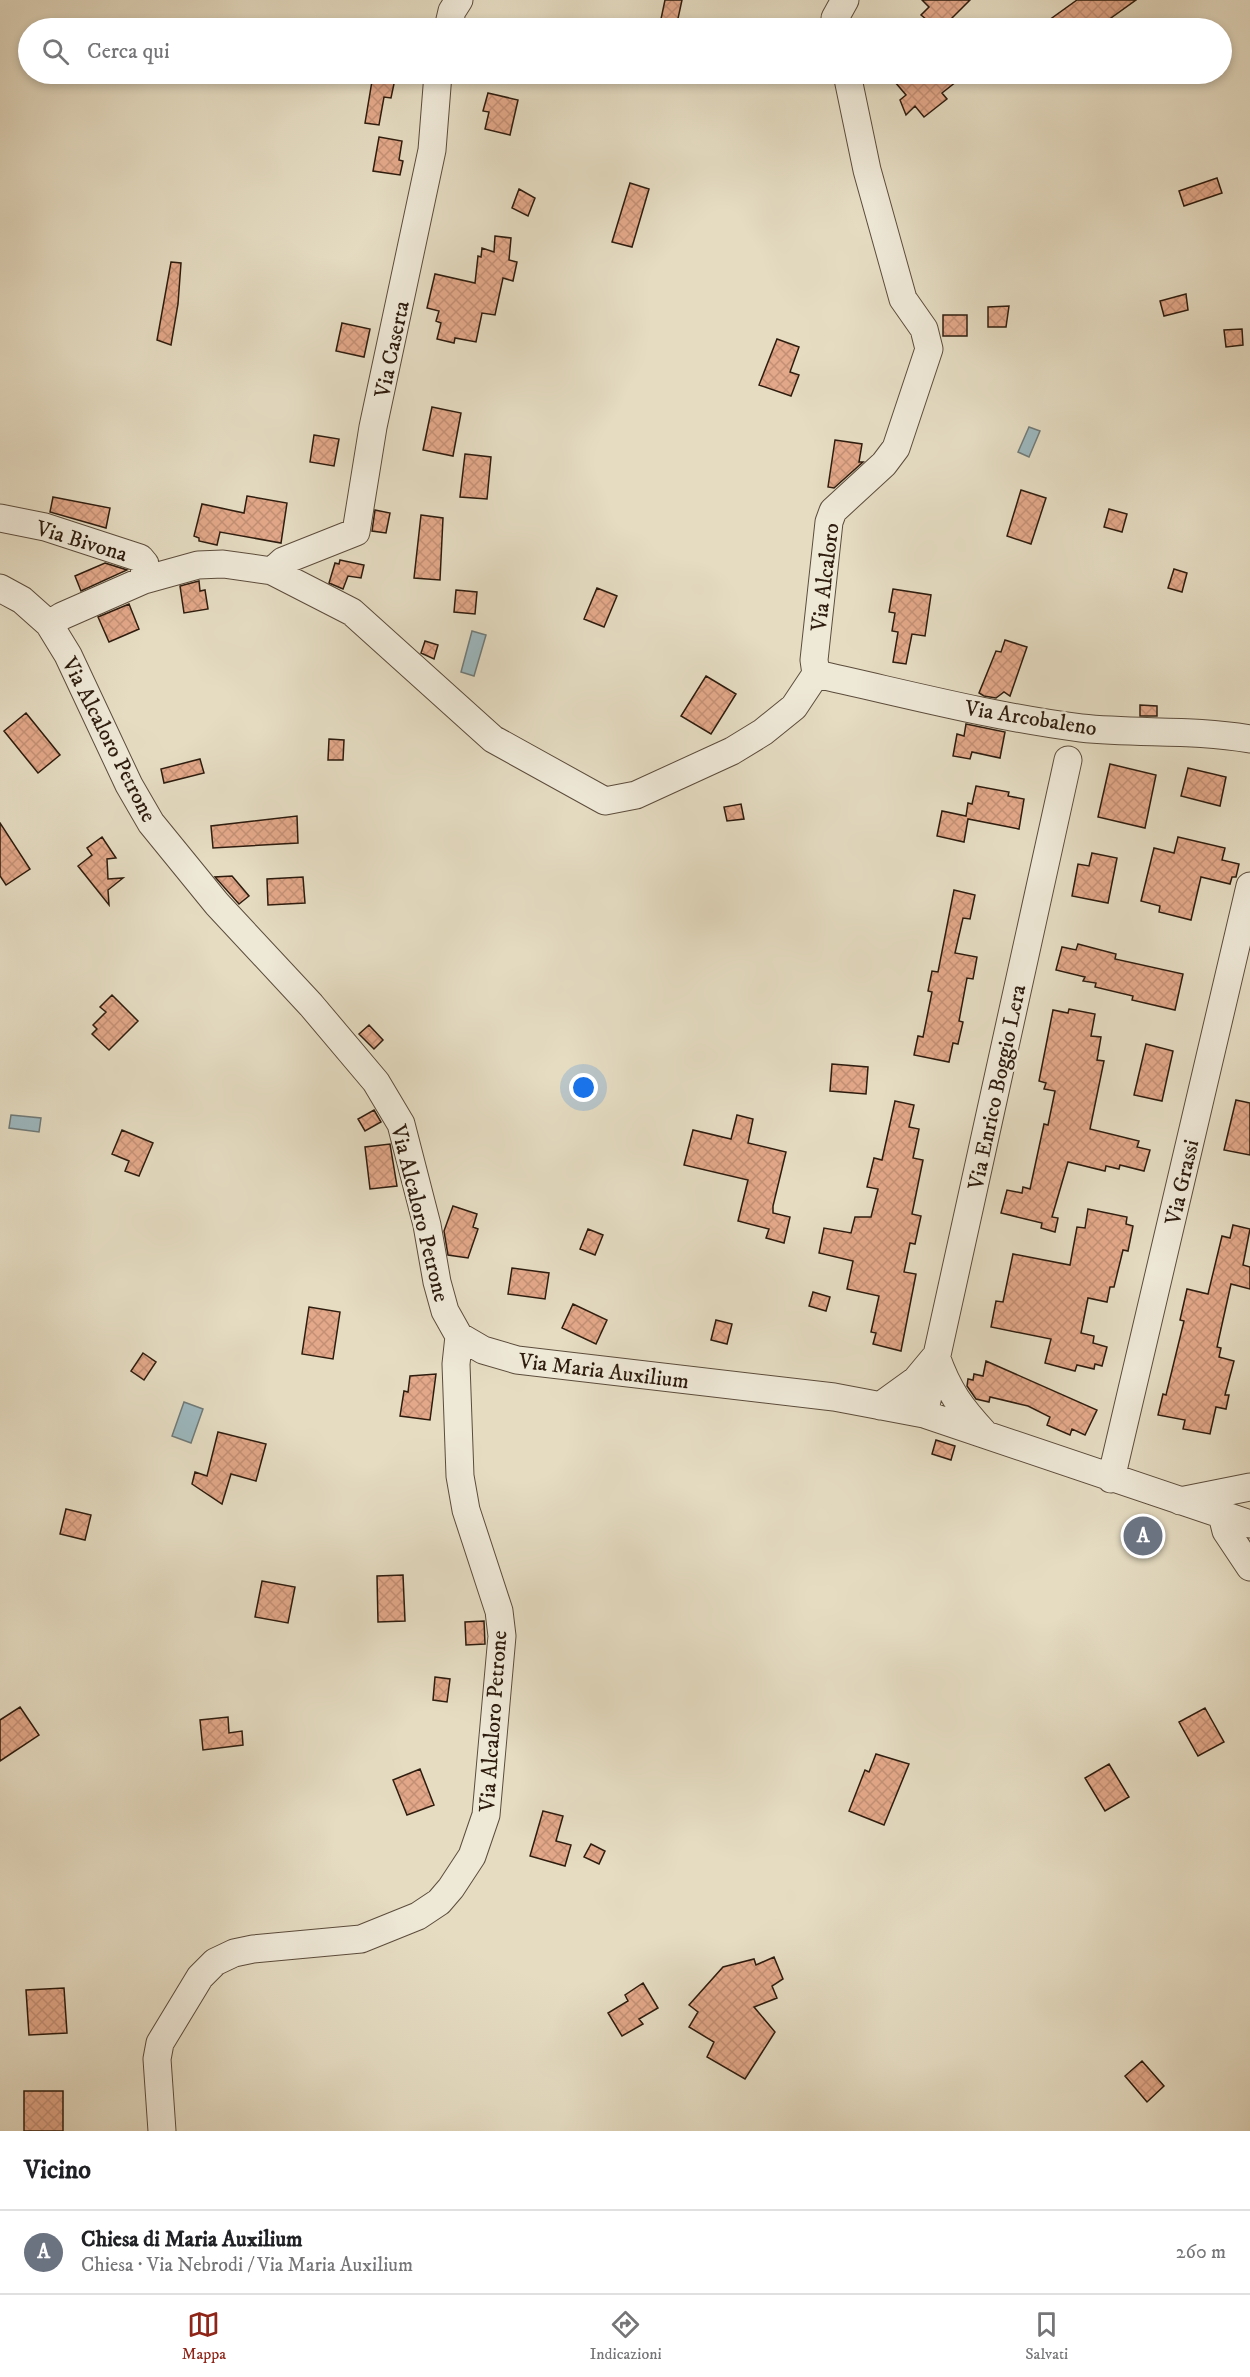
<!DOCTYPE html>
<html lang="it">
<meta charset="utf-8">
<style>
:root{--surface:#fff;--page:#f2f2f2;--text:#202124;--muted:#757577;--line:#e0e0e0;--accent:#8f2418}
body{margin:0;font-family:"IM FELL DW Pica",serif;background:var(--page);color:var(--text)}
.you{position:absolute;left:584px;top:1088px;width:21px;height:21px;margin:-15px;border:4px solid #fff;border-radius:50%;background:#1a73e8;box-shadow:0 0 0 9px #1a73e833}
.badge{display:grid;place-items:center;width:39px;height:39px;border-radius:50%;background:var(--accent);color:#fff;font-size:20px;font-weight:700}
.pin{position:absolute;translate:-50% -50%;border:3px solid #fff;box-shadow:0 2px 6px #0006}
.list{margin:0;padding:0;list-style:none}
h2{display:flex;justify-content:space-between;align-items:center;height:78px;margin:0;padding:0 24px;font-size:26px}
h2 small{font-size:20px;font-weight:400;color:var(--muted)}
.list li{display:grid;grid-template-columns:39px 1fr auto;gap:18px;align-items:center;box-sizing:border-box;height:84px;padding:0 24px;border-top:2px solid var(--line)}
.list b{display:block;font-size:22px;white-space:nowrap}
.list p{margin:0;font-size:20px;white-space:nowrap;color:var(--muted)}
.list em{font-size:20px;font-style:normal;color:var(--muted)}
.icon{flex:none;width:33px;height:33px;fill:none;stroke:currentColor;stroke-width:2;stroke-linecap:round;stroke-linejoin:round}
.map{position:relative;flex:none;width:1250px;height:2131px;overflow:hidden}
.search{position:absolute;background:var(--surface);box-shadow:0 3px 9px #0003;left:18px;right:18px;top:18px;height:66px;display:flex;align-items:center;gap:15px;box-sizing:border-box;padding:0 21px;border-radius:33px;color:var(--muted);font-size:22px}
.sheet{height:162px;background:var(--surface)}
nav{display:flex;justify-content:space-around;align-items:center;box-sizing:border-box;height:84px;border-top:2px solid var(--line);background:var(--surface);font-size:16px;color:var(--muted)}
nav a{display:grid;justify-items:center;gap:3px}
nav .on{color:var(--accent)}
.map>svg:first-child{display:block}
.water{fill:#9cb8bf;stroke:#707a78;stroke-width:1.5}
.building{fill:url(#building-cross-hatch);stroke:#2e1c0e;stroke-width:1.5}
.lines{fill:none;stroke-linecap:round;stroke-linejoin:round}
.minor-casing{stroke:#5c4c3b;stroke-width:29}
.minor{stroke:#eee8d7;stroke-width:27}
.labels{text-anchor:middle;stroke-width:5;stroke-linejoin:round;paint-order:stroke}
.street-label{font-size:22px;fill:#2e1c0e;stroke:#eee8d7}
</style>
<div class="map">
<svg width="1250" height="2131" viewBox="0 0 1250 2131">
<defs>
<pattern id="building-cross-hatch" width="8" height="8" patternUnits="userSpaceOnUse" patternTransform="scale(1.5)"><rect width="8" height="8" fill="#e3a889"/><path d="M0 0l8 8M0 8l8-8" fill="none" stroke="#c39075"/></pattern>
</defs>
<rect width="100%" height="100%" fill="#e5dcc2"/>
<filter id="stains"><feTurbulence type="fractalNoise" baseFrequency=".00333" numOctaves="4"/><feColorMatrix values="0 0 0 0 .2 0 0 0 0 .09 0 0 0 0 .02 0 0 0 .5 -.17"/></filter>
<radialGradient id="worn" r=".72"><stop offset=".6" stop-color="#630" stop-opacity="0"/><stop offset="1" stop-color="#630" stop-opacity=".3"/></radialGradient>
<path class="water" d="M1029,427L1040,431L1029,457L1018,452Z
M472,631L486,635L474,676L461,672Z
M11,1115L41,1118L39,1132L9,1128Z
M184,1402L203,1409L191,1443L172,1436Z"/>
<path class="building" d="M665,0H682L677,23L661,19Z
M922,0H970L946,24L944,22L937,28L921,15L929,7Z
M1077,0H1136L1097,28H1038Z
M905,74H966L942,93L947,99L924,117L915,106L906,115L900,100L906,95L895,82Z
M373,75L395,79L391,98L384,97L379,125L365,123Z
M488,93L518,100L510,135L485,129L489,112L483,111Z
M379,137L402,141L399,160L403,161L400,175L373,171Z
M1217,178L1222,193L1184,206L1179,191Z
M630,183L649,189L632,247L612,242Z
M519,189L535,198L528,216L512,208Z
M495,236L511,238L509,260L517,262L513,281L503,278L495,315L482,313L476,342L455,338L454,343L437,339L441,323L436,321L439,311L427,308L435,274L475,283L478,256L481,257L482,248L494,252Z
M171,262L181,263L178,304L171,345L157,340Z
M1186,294L1188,310L1164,316L1160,301Z
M1009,306L1006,327H988V307Z
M943,315H967V336H943Z
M342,323L370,329L364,357L336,351Z
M1242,329L1243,345L1226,347L1224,330Z
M777,339L799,347L790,372L799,375L791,396L759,385Z
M432,407L461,413L453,456L423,450Z
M314,435L339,439L334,466L310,462Z
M835,440L862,444L859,462H863L834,488L828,487Z
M465,454L491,457L487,499L460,497Z
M1021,490L1046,498L1031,544L1007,536Z
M247,496L287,503L281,543L220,532L217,545L199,541V538L194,536L202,504L244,513Z
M53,497L110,508L106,528L50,512Z
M1109,509L1127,514L1122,532L1104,527Z
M375,510L390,513L386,533L372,531Z
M421,515L443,518L440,580L414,578Z
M340,560L364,565L361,578L348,576L343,589L329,583L335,563L339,564Z
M105,563L127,570L81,591L75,576Z
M1174,569L1187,573L1182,592L1168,588Z
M199,581L200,591L205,590L208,609L184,613L180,586Z
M597,588L617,596L604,627L584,619Z
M893,589L931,595L925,636L912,634L906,664L893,662L898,632L892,631L895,613L889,612Z
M456,590L477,592L475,614L454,612Z
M129,604L139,629L109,642L98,617Z
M1005,640L1027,647L1010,696L1004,692L996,698L984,696L979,693L996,651L1001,652Z
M425,641L438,645L434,659L421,653Z
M706,676L736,694L711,734L681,716Z
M1140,705L1157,706V716H1140Z
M26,713L60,755L38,773L4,731Z
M966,724L1005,732L1000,758L972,752L970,759L953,756L957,734L964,736Z
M329,739L344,740L343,760H328Z
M200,759L204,773L164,783L161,769Z
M1110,764L1156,775L1145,828L1098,817Z
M1188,768L1226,777L1220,806L1181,796Z
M976,786L1009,792L1008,796L1024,799L1019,829L968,819L964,842L937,836L942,811L966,816L968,803L972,804Z
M741,804L744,819L727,821L724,807Z
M297,816L298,843L213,848L211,826Z
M0,823L30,869L6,885L0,876Z
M102,837L116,858L107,859L108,879L123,878L108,890L109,905L78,866L92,855L87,848Z
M1178,837L1225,848L1222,860L1239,864L1236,877H1232L1230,884L1201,877L1191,920L1159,912L1160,906L1141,901L1154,848L1174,853Z
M1092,853L1117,858L1108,903L1072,896L1078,864L1089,866Z
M232,876L249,896L239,904L215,877Z
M303,877L305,903L268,905L267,879Z
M954,890L975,895L970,919L963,918L955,953L977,957L973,979L967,978L959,1021L963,1022L958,1044L953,1043L949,1062L914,1055L918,1036L923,1037L932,992L928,991L932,971L938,972Z
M1078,944L1116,954L1115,959L1183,974L1175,1010L1132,1000L1133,996L1095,987L1096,983L1083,981L1085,977L1056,970L1062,947L1076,950Z
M112,995L138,1021L109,1050L92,1034L97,1029L93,1025L106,1012L100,1007Z
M1069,1009L1095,1014L1091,1036L1101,1037L1097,1060L1104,1061L1090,1129L1139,1141L1137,1147L1150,1150L1144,1171L1120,1165L1119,1169L1106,1166L1105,1171L1068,1162L1052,1217L1058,1218L1055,1232L1041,1228L1042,1223L1001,1213L1007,1190L1022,1193L1023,1187L1030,1189L1044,1124L1048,1125L1055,1091L1044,1089L1046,1083L1039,1081L1053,1010L1068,1013Z
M369,1025L383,1040L374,1049L359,1034Z
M1146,1044L1173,1051L1162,1101L1134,1095Z
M832,1064L868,1067L866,1094L830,1091Z
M1236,1100L1250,1103V1155L1224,1150Z
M895,1101L914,1105L909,1127L919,1129L913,1158L923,1160L912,1214L921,1216L915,1244L910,1243L904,1272L916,1274L901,1351L873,1344L876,1333L871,1332L879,1296L847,1289L853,1261L819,1253L824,1228L851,1233L855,1217H871L878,1189L867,1187L874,1158L882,1160Z
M374,1110L381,1122L365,1131L358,1119Z
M737,1115L753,1119L748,1143L786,1152L773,1206V1213L790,1217L784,1243L766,1238L769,1229L738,1221L748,1180L684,1165L693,1130L731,1139Z
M122,1130L153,1143L139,1176L125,1171L129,1161L112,1154Z
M390,1144L397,1186L370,1189L365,1147Z
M453,1206L477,1214L473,1227L478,1229L468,1258L448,1255L444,1231Z
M1088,1209L1127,1217L1126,1224L1133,1226L1128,1251L1123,1250L1114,1287H1110L1107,1302L1088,1298L1081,1333L1094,1336L1093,1343L1107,1347L1102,1366L1095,1364L1094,1369L1077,1365L1075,1371L1045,1363L1051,1339L991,1327L996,1301L1003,1302L1013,1254L1070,1265L1077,1227L1085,1228Z
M1233,1225L1250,1229L1243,1265L1250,1267V1289L1231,1284L1217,1347L1221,1348L1219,1357L1234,1361L1225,1395H1229L1226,1409L1216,1407L1210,1434L1183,1429L1185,1420L1158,1415L1163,1394L1166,1395L1184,1321L1180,1320L1187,1289L1208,1294L1222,1236L1230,1238Z
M588,1229L603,1235L595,1255L580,1249Z
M512,1268L549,1273L545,1299L508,1294Z
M813,1292L830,1297L826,1311L809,1306Z
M573,1304L607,1320L596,1344L562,1328Z
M309,1307L340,1312L333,1359L302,1354Z
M716,1320L732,1324L727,1344L711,1340Z
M143,1353L156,1362L144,1380L131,1371Z
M986,1361L1097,1410L1085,1435L1072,1429L1070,1435L1047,1425L1050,1417L1028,1406L990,1397L989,1402L976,1399L967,1386L968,1379L973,1380L974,1374L983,1376Z
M436,1374L430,1420L400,1416L404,1391L408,1392L410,1376Z
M218,1432L266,1444L256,1481L231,1474L222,1504L192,1484L195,1472L207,1476Z
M936,1440L955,1446L951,1460L932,1454Z
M66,1509L91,1515L85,1540L60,1534Z
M1136,1520L1160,1523L1157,1550L1127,1547L1129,1525L1136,1526Z
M403,1575L405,1621L378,1622L377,1576Z
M262,1581L295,1587L288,1623L255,1617Z
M484,1621L485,1644L466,1645L465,1622Z
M435,1677L450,1679L447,1702L433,1700Z
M20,1707L39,1735L0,1761V1720Z
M1205,1708L1224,1742L1198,1756L1179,1722Z
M228,1717L229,1733L242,1731L243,1745L203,1750L200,1720Z
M876,1754L909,1764L884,1825L849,1811L865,1770L869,1772Z
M1109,1764L1129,1797L1105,1811L1085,1778Z
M420,1769L434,1805L407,1815L393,1780Z
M543,1811L563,1816L556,1841L571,1845L565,1866L530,1856Z
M591,1844L605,1851L599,1864L584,1857Z
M774,1957L783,1979L772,1986L777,1998L754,2007L775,2032L745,2079L707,2057L714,2042L689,2027L698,2012L689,2005L723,1967L754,1959L756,1965Z
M643,1983L658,2008L639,2019L643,2024L622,2036L608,2013L628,2001L625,1995Z
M64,1988L67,2033L29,2035L26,1990Z
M1142,2061L1164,2086L1147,2102L1125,2076Z
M24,2091H63V2131H24Z"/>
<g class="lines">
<g class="minor-casing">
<path id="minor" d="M448,28L452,11L459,0
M837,28L835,18L845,0
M0,518L45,527L140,558L145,564L144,580
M272,571L283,561L356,532L373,427L432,150L438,74
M0,588L22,600L49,624L68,655L129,785L151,823L217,904L311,1005L376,1082L401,1124L427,1225L437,1282L445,1311L459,1336L456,1364L460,1476L466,1510L499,1611L502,1636L486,1815L472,1856L451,1888L439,1902L418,1916L361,1939L253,1949L234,1953L215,1962L200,1977L160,2043L157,2059L162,2131
M49,624L62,616L144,580L198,565L223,564L272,571L352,612L493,739L605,801L636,795L732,751L763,732L794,707L816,674L814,660L829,522L833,511L884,464L896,448L929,349L924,329L903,299L867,170L847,74
M816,674C903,693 993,717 1081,728C1137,734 1194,729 1250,739
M459,1336L483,1350L517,1360L834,1397L924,1414L1250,1524
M880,1406L916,1380L936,1356C948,1391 961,1408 985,1434
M924,1414L1068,760
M1111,1479L1250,886
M1180,1501L1250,1487
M1222,1515L1226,1531L1250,1567"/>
</g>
<use href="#minor" class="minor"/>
</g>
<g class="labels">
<g class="street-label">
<text transform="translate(391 349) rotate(-78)" y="8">Via Caserta</text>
<text transform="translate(82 540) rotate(17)" y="8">Via Bivona</text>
<text transform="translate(824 577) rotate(-83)" y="8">Via Alcaloro</text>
<text transform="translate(1031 717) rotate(9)" y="8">Via Arcobaleno</text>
<text transform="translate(110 739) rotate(63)" y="8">Via Alcaloro Petrone</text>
<text transform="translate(996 1087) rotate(-78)" y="8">Via Enrico Boggio Lera</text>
<text transform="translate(1181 1182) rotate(-77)" y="8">Via Grassi</text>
<text transform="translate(421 1213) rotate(76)" y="8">Via Alcaloro Petrone</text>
<text transform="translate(604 1370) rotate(7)" y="8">Via Maria Auxilium</text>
<text transform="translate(492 1721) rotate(-86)" y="8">Via Alcaloro Petrone</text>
</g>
</g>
<rect width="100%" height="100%" filter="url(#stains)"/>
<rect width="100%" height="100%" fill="url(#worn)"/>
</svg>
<div class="you"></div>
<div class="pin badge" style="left:1143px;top:1536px;background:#6b7280">A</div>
<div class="search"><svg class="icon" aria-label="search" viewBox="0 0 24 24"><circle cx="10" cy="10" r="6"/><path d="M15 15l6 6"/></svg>Cerca qui</div>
</div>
<section class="sheet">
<h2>Vicino<small></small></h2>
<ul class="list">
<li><span class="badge" style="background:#6b7280">A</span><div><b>Chiesa di Maria Auxilium</b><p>Chiesa · Via Nebrodi / Via Maria Auxilium</p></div><em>260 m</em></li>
</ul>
</section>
<nav>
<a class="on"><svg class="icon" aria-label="map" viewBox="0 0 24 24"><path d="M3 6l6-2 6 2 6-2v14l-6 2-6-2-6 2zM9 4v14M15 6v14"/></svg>Mappa</a>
<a><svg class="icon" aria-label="directions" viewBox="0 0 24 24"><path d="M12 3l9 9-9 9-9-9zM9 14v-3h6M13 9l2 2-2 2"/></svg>Indicazioni</a>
<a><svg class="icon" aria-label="saved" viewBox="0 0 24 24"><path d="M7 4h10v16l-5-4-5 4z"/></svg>Salvati</a>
</nav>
